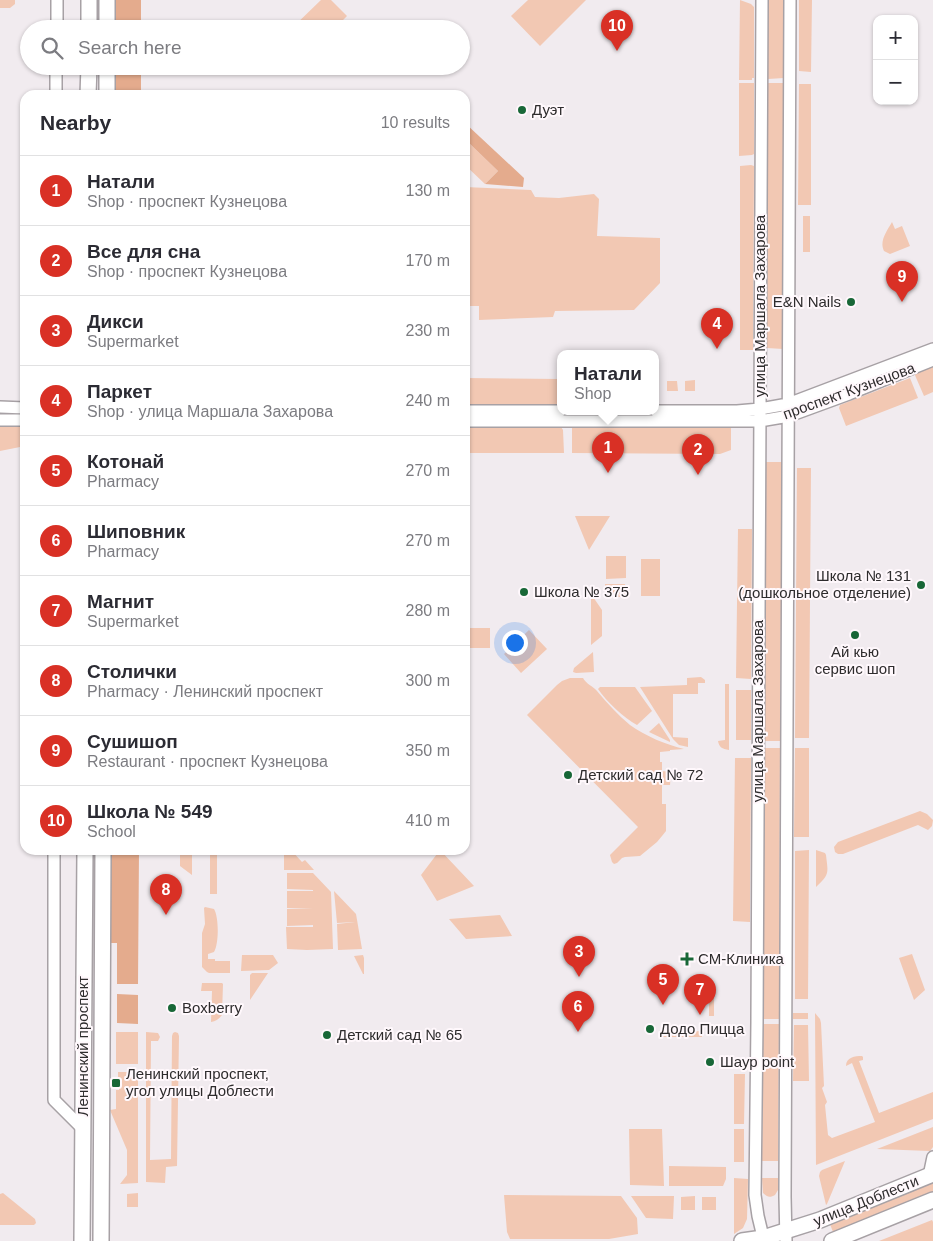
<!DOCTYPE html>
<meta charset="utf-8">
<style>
:root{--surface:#fff;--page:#f2f2f3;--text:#2b2b33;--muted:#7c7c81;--line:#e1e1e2;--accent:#d93025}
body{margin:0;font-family:Arial,sans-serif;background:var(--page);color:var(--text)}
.controls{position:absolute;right:15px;top:15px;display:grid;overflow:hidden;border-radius:10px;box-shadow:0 1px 4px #0004}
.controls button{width:45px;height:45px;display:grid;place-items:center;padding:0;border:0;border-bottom:1px solid var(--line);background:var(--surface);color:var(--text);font:25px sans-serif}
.you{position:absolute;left:514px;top:642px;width:18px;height:18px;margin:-12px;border:4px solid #fff;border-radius:50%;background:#1a73e8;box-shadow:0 0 0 8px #1a73e833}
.badge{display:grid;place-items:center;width:32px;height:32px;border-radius:50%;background:var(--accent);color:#fff;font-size:16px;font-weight:700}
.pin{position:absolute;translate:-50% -41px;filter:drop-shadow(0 1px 2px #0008)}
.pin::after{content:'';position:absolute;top:26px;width:18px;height:15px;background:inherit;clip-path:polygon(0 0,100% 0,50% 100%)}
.popup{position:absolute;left:557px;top:350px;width:102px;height:65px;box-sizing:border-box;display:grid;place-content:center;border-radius:10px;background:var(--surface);filter:drop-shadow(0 1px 4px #0005);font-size:16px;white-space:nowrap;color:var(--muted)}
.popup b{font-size:19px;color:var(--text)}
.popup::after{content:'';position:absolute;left:50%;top:100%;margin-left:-10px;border:10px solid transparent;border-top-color:var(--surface)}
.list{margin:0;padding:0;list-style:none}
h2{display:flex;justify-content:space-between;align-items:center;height:65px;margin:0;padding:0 20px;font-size:21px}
h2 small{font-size:16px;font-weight:400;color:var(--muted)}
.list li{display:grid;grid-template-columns:32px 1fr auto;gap:15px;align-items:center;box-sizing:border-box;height:70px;padding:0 20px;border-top:1px solid var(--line)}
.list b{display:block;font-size:19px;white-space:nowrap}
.list p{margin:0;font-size:16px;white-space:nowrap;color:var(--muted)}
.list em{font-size:16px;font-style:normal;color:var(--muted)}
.icon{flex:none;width:28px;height:28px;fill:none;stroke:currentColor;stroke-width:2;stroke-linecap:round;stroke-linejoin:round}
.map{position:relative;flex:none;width:933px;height:1241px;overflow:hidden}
.search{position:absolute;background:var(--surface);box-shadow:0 1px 4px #0004;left:20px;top:20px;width:450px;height:55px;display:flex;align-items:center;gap:12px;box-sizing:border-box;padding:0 18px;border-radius:28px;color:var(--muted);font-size:19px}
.panel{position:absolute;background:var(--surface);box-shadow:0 1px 4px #0004;left:20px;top:90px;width:450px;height:765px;border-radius:15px}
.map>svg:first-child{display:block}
.green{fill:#f2c8b3}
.forest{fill:#e4ab8d}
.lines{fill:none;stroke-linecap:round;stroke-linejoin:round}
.minor-casing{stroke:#a7a1a5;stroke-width:14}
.major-casing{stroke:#a7a1a5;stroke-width:18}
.minor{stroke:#fff;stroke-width:11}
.major{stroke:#fff;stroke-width:15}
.poi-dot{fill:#186737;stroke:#fff8fc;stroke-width:2}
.labels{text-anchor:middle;stroke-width:4;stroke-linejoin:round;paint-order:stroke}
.poi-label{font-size:15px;fill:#2e2c2d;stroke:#fff8fc;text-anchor:start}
.street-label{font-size:15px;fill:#2e2c2d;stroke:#fff8fc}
</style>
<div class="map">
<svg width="933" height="1241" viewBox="0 0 933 1241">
<rect width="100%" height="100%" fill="#f1ebef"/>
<path class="green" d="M0,0H15V4L10,8H0Z
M321,0H331L347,16L334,29H291Z
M528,0H586L540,46L511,16Z
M740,0L751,4L754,7V78H752V80H739Z
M768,0H784V78L768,79Z
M799,0H812L811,72L799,71Z
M739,83H754V154L752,155L739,156Z
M768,83H784L783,349L767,348Z
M799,84H811V205H798Z
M470,144L498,171L485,184L465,165V149Z
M751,165L754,166L753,350H740V166Z
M465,187L531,190L535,197L559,198L594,194L599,199L597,236L660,238V283L634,310L555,311L553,317L479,320V306H465Z
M803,216H810V252H803Z
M892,222L895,229L902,226L910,246L890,254L884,251C879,241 887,231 892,222Z
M933,366V392L924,396L914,373Z
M465,378L560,379V405H465Z
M910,378L918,398L846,426L839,408L840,405Z
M695,380V391H685V381Z
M667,381H677L678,391H667Z
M0,425L25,426V446L0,451Z
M465,427H561L563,430L564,453H465Z
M572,427L731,428V450L720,454L572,453Z
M766,462H782L780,741H764Z
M797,468H811L809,738H795Z
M575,516H610L589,550Z
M738,529H752L751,679L736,678Z
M606,556H626V578L606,579Z
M641,559H660V596H641Z
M605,584H625L626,597H605Z
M591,594L602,610V636L591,645Z
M465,628H490V648H465Z
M529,630L547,649L521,673L504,654Z
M593,652L594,672L576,673L573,672L574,668Z
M701,677L705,680V683H698V694H673V737L688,738V747L679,745L673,739L640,687L687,685V678Z
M570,678H583C586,684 593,686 597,691C607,703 618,715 630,725C645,736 667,745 684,749L670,750V751L660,752V762H662V771L671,772L670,785H662V804H666V831L662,836L657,842L640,856L625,857L622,858L617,863L614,864L612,862L610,855L638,827L527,715L557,685L562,681Z
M725,684H729V750C722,749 719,747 718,741L725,740Z
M600,687H635L652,711L637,725C624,718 607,702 598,689Z
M736,690H751V740H736Z
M659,723L670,740V742L649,732Z
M764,748H780L779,1019H763Z
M795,748H809V837H794Z
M735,758H751L750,922L733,921Z
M920,811L927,814L933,820L932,826L928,830L918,825L843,854H838L835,852L834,847L838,842Z
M192,850V875L180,866V851Z
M284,850H291L302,862L305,860L314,870H284Z
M440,850L474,886L437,901L421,875Z
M809,850L808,999H795V851Z
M816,850L825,853L826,855C828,873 830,874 816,887Z
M210,853L217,854V894H210Z
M287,873H313L331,892L333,949L307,950L287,949L286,927H313V925L287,926V909L313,908H287V891H313V890L287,889Z
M334,891L356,914L362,949L338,950L337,924L355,922L337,923Z
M205,907L214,909C219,917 219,944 214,952L208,954V959H215V961H230V973H209L207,972L202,967V933L205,924L204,908Z
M500,915L512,936L466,939L449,919Z
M912,954L925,990L914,1000L899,958Z
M242,955H273L278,963L269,970L241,971Z
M363,955L364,958V974H363L354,956Z
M252,973H268L250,1000V975Z
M202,983H222L223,984L222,1015C219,1019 216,1021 211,1022L212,991H201Z
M709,984H714V1016H709Z
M793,1013H808V1019H793Z
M815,1013L820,1019L821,1023L824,1086L822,1088L827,1102L825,1105L828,1135L832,1138L875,1122L852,1063L846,1066C846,1057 855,1056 862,1056L863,1057V1060L859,1061L879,1113L933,1092V1119L816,1165Z
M763,1024H779L778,1161H762Z
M794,1025H808L809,1081H793Z
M660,1031L668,1032L669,1033H675V1032L702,1031V1037H660Z
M116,1032H138V1064H116Z
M146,1032L158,1033L160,1037L158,1041H151L150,1160L171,1159L172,1036L173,1033L175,1032L178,1033L179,1036L177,1166L166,1167L165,1183L146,1182Z
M118,1072H138V1183L120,1184L127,1175V1150L110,1110L116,1109V1090H119V1079H118Z
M734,1074H745L744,1124H734Z
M933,1127V1147L930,1151L877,1149Z
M629,1129H662L664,1186L630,1185Z
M734,1129H744V1162H734Z
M845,1161L827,1204L826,1205L819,1176L820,1172L822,1170Z
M669,1166L726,1167V1179L723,1186H669Z
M734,1178L748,1179L747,1219L743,1228L734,1234Z
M762,1178H778V1190L775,1195C770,1198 767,1197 763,1193Z
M933,1183V1192L833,1232L830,1224Z
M3,1193L35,1219L36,1223L34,1225H0V1194Z
M138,1193V1207H127V1194Z
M504,1195L621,1196L637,1218L638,1234L609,1239H510L507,1232Z
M631,1196H674L673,1219L646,1218Z
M695,1196V1210H681V1197Z
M702,1197H716V1210H702Z
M932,1220L933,1222V1241H879Z"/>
<path class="forest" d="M116,0H141V29H115Z
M115,66H141V95H115Z
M465,123L524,178L523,187L485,184L498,171L470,144L465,149Z
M111,850H139L138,984H117V943H111Z
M117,994L138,995V1024L117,1023Z"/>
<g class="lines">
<g class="minor-casing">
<path id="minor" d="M762,0L757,1022L755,1195L758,1216L764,1241
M57,29V0
M56,95V66
M0,407L25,408
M465,411H560
M656,411H737L760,409L788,404L933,349
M0,420H25
M465,421H760L789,416L849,394L933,360
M54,850V1100L83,1129
M929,1176L933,1157
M786,1241L785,1197L790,0"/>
</g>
<g class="major-casing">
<path id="major" d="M89,29V0
M107,29V0
M88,95L89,66
M107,95V66
M82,1241L85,850
M101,1241L103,850
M742,1241L763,1238L820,1220L933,1174
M832,1241L933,1200"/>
</g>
<use href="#minor" class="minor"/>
<use href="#major" class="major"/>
</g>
<g class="poi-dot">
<circle cx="522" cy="110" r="5"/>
<circle cx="851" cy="302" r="5"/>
<circle cx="921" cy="585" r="5"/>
<circle cx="524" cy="592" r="5"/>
<circle cx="855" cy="635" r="5"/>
<circle cx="568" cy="775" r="5"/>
<path d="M684.5 951.5h5v5h5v5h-5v5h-5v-5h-5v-5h5z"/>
<circle cx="172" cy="1008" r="5"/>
<circle cx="650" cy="1029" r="5"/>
<circle cx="327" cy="1035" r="5"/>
<circle cx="710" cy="1062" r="5"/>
<rect x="111" y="1078" width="10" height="10" rx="2.5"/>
</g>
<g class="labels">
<g class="poi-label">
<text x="532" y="115">Дуэт</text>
<text x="841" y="307" text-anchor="end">E&amp;N Nails</text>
<text x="911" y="581" text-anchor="end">Школа № 131<tspan x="911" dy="17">(дошкольное отделение)</tspan></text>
<text x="534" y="597">Школа № 375</text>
<text x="855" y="657" text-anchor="middle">Ай кью<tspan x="855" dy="17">сервис шоп</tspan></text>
<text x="578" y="780">Детский сад № 72</text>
<text x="698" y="964">СМ-Клиника</text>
<text x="182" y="1013">Boxberry</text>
<text x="660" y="1034">Додо Пицца</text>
<text x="337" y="1040">Детский сад № 65</text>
<text x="720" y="1067">Шаур point</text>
<text x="126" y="1079">Ленинский проспект,<tspan x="126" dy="17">угол улицы Доблести</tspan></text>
</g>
<g class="street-label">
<text transform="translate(760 306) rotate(-90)" y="5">улица Маршала Захарова</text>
<text transform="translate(849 391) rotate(-20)" y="5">проспект Кузнецова</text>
<text transform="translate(758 711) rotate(-90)" y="5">улица Маршала Захарова</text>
<text transform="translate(83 1046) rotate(-90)" y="5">Ленинский проспект</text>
<text transform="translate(866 1201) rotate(-22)" y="5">улица Доблести</text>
</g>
</g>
</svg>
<div class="controls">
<button>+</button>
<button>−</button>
</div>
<div class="you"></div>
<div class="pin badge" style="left:608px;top:473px">1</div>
<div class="popup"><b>Натали</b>Shop</div>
<div class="pin badge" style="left:698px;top:475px">2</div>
<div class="pin badge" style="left:579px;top:977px">3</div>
<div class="pin badge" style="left:717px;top:349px">4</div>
<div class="pin badge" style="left:663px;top:1005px">5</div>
<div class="pin badge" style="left:578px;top:1032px">6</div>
<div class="pin badge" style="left:700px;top:1015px">7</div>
<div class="pin badge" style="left:166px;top:915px">8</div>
<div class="pin badge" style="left:902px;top:302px">9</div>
<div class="pin badge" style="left:617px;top:51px">10</div>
<div class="search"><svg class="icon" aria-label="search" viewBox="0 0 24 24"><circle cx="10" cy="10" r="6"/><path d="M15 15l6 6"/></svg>Search here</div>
<section class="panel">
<h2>Nearby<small>10 results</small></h2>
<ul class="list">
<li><span class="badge">1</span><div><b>Натали</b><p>Shop · проспект Кузнецова</p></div><em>130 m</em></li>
<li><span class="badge">2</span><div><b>Все для сна</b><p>Shop · проспект Кузнецова</p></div><em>170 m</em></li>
<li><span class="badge">3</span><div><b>Дикси</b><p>Supermarket</p></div><em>230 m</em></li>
<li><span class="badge">4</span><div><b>Паркет</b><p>Shop · улица Маршала Захарова</p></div><em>240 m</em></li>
<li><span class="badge">5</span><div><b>Котонай</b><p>Pharmacy</p></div><em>270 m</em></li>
<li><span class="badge">6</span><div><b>Шиповник</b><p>Pharmacy</p></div><em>270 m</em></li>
<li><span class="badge">7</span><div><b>Магнит</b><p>Supermarket</p></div><em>280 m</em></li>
<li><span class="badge">8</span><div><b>Столички</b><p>Pharmacy · Ленинский проспект</p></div><em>300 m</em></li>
<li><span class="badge">9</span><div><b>Сушишоп</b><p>Restaurant · проспект Кузнецова</p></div><em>350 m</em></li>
<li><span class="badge">10</span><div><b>Школа № 549</b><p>School</p></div><em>410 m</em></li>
</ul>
</section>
</div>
